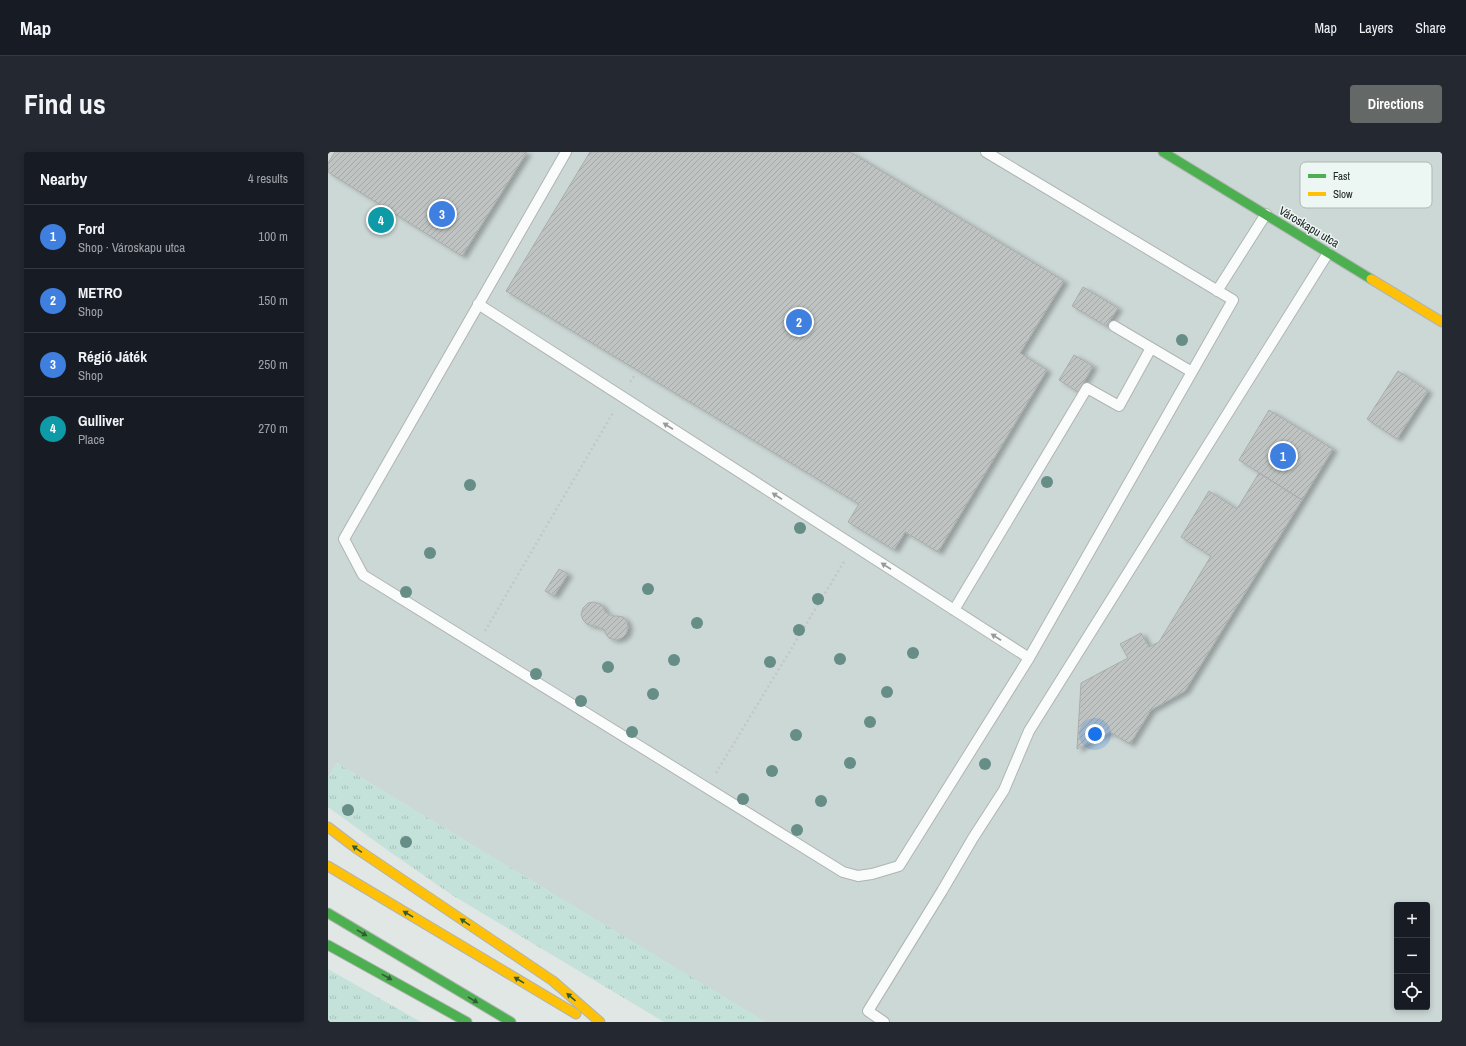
<!DOCTYPE html>
<meta charset="utf-8">
<style>
:root{--surface:#171b24;--page:#242831;--text:#f1f3f6;--muted:#9ea1a6;--line:#363941;--accent:#646867}
body{margin:0;font-family:"Archivo Narrow",sans-serif;background:var(--page);color:var(--text)}
.controls{position:absolute;right:12px;bottom:12px;display:grid;overflow:hidden;border-radius:4px;box-shadow:0 2px 6px #0003}
.controls button{width:36px;height:36px;display:grid;place-items:center;padding:0;border:0;border-bottom:1px solid var(--line);background:var(--surface);color:var(--text);font:20px sans-serif}
.you{position:absolute;left:767px;top:582px;width:14px;height:14px;margin:-10px;border:3px solid #fff;border-radius:50%;background:#1a73e8;box-shadow:0 0 0 6px #1a73e833}
.badge{display:grid;place-items:center;width:26px;height:26px;border-radius:50%;background:var(--accent);color:#fff;font-size:13px;font-weight:700}
.pin{position:absolute;translate:-50% -50%;border:2px solid #fff;box-shadow:0 1px 4px #0006}
.list{margin:0;padding:0;list-style:none}
h2{display:flex;justify-content:space-between;align-items:center;height:52px;margin:0;padding:0 16px;font-size:17px}
h2 small{font-size:13px;font-weight:400;color:var(--muted)}
.list li{display:grid;grid-template-columns:26px 1fr auto;gap:12px;align-items:center;box-sizing:border-box;height:64px;padding:0 16px;border-top:1px solid var(--line)}
.list b{display:block;font-size:15px;white-space:nowrap}
.list p{margin:0;font-size:13px;white-space:nowrap;color:var(--muted)}
.list em{font-size:13px;font-style:normal;color:var(--muted)}
.icon{flex:none;width:22px;height:22px;fill:none;stroke:currentColor;stroke-width:2;stroke-linecap:round;stroke-linejoin:round}
.map{position:relative;flex:none;width:1114px;height:870px;overflow:hidden;border-radius:4px}
header{display:flex;align-items:center;gap:24px;box-sizing:border-box;height:56px;padding:0 20px;background:var(--surface);border-bottom:1px solid var(--line)}
header strong{font-size:19px}
nav{display:flex;gap:22px;margin-inline-start:auto;font-size:14px}
.intro{display:flex;align-items:center;justify-content:space-between;box-sizing:border-box;height:96px;padding:0 24px}
h1{margin:0;font-size:28px}
.button{padding:10px 18px;border-radius:4px;background:var(--accent);color:#fff;font-size:14px;font-weight:700}
main{display:flex;gap:24px;padding:0 24px}
aside{flex:1;background:var(--surface);border-radius:4px;box-shadow:0 2px 6px #0003}
.map>svg:first-child{display:block}
.built{fill:#ccd8d6;fill-rule:evenodd}
.grass{fill:url(#grass-tufts)}
.building{fill:url(#building-hatch);stroke:#a9adac;filter:url(#shadow)}
.lines{fill:none;stroke-linecap:round;stroke-linejoin:round}
.lane-casing{stroke:#b0b4b2;stroke-width:12}
.fast-casing{stroke:#b0b4b2;stroke-width:11}
.slow-casing{stroke:#b0b4b2;stroke-width:11}
.path{stroke:#c4c7c6;stroke-width:2.5;stroke-dasharray:2 3;stroke-linecap:butt}
.lane{stroke:#fafbfb;stroke-width:10}
.fast{stroke:#4caf50;stroke-width:9}
.slow{stroke:#ffc107;stroke-width:9}
.tree{fill:#668d86}
.oneway{fill:#989a9a}
.oneway2{fill:#325c35}
.labels{text-anchor:middle;stroke-width:3;stroke-linejoin:round;paint-order:stroke}
.street-label{font-size:12px;fill:#202423;stroke:#ecf6f3}
.key{fill:#ecf6f3;stroke:#afb7b5;stroke-width:1}
.key-label{font-size:11px;fill:#202423}
</style>
<header>
<strong>Map</strong>
<nav><a>Map</a><a>Layers</a><a>Share</a></nav>
</header>
<div class="intro"><h1>Find us</h1><a class="button">Directions</a></div>
<main>
<aside>
<h2>Nearby<small>4 results</small></h2>
<ul class="list">
<li><span class="badge" style="background:#3f7fe0">1</span><div><b>Ford</b><p>Shop · Városkapu utca</p></div><em>100 m</em></li>
<li><span class="badge" style="background:#3f7fe0">2</span><div><b>METRO</b><p>Shop</p></div><em>150 m</em></li>
<li><span class="badge" style="background:#3f7fe0">3</span><div><b>Régió Játék</b><p>Shop</p></div><em>250 m</em></li>
<li><span class="badge" style="background:#0f9aa8">4</span><div><b>Gulliver</b><p>Place</p></div><em>270 m</em></li>
</ul>
</aside>
<div class="map">
<svg width="1114" height="870" viewBox="0 0 1114 870">
<defs>
<pattern id="grass-tufts" width="24" height="20" patternUnits="userSpaceOnUse"><rect width="24" height="20" fill="#c4e2d9"/><path d="M3 7l-1-3M5 7V3M7 7l1-3M15 17l-1-3M17 17v-4M19 17l1-3" fill="none" stroke="#a8c2ba"/></pattern>
<pattern id="building-hatch" width="6" height="6" patternUnits="userSpaceOnUse"><rect width="6" height="6" fill="#bfc4c2"/><path d="M-1 1l2-2M0 6l6-6M5 7l2-2" fill="none" stroke="#a4a8a6"/></pattern>
<filter id="shadow"><feDropShadow dx="4.5" dy="2.5" stdDeviation="2" flood-color="#0004"/></filter>
</defs>
<rect width="100%" height="100%" fill="#e1e7e5"/>
<path class="built" d="M0,0H1114V870H437L9,611L0,626ZM1069,753H1099V855H1069Z"/>
<path class="grass" d="M9,611L405,850L437,870H336L124,743L62,700L0,655V626Z
M0,817L93,870H0Z"/>
<path class="building" d="M7,0H199L134,104L0,20V11Z
M262,0H522L736,129L692,201L719,218L610,400L577,380L566,398L520,370L531,352L178,139Z
M755,135L790,156L778,174L744,154Z
M746,203L765,214L750,240L731,228Z
M1070,219L1100,239L1069,287L1039,267Z
M941,258L1005,297L974,348L911,308Z
M931,321L974,348L857,539L823,558L802,592L782,580L749,597L753,531L800,506L792,492L813,481L821,495L831,490L883,404L853,385L881,339L909,357Z
M231,417L240,422L226,444L217,439Z
M266,450L272,452L276,456L277,460L285,464H289L295,465L299,470L300,476L298,482L294,486L288,488L281,486L277,481V478L268,474H265L259,472L255,468L253,462L255,456L260,451Z"/>
<g class="lines">
<g class="lane-casing">
<path id="lane" d="M238,0L16,387L35,423L515,720L530,724L544,722L571,714L701,506L905,148L658,0
M889,139L938,62
M150,152L701,506
M786,174L864,220
M626,458L759,236L791,254L823,196
M556,870L540,859L614,739L645,686L676,638L701,579L1000,101"/>
</g>
<g class="fast-casing">
<path id="fast" d="M835,0L1043,127
M0,761L183,870
M0,793L139,870"/>
</g>
<g class="slow-casing">
<path id="slow" d="M1043,127L1114,170
M0,675L29,697L225,829L272,870
M0,714L248,862"/>
</g>
<path class="path" d="M302,230L307,223
M157,479L286,259
M388,621L517,408"/>
<use href="#lane" class="lane"/>
<use href="#fast" class="fast"/>
<use href="#slow" class="slow"/>
</g>
<g class="tree">
<circle cx="854" cy="188" r="6"/>
<circle cx="719" cy="330" r="6"/>
<circle cx="142" cy="333" r="6"/>
<circle cx="472" cy="376" r="6"/>
<circle cx="102" cy="401" r="6"/>
<circle cx="320" cy="437" r="6"/>
<circle cx="78" cy="440" r="6"/>
<circle cx="490" cy="447" r="6"/>
<circle cx="369" cy="471" r="6"/>
<circle cx="471" cy="478" r="6"/>
<circle cx="585" cy="501" r="6"/>
<circle cx="512" cy="507" r="6"/>
<circle cx="346" cy="508" r="6"/>
<circle cx="442" cy="510" r="6"/>
<circle cx="280" cy="515" r="6"/>
<circle cx="208" cy="522" r="6"/>
<circle cx="559" cy="540" r="6"/>
<circle cx="325" cy="542" r="6"/>
<circle cx="253" cy="549" r="6"/>
<circle cx="542" cy="570" r="6"/>
<circle cx="304" cy="580" r="6"/>
<circle cx="468" cy="583" r="6"/>
<circle cx="522" cy="611" r="6"/>
<circle cx="657" cy="612" r="6"/>
<circle cx="444" cy="619" r="6"/>
<circle cx="415" cy="647" r="6"/>
<circle cx="493" cy="649" r="6"/>
<circle cx="20" cy="658" r="6"/>
<circle cx="469" cy="678" r="6"/>
<circle cx="78" cy="690" r="6"/>
</g>
<defs><path id="oneway-solid" d="M-6-.8H1V-3.2L6.5 0L1 3.2V.8H-6Z"/></defs>
<g class="oneway">
<use href="#oneway-solid" transform="translate(340 274) rotate(-147)"/>
<use href="#oneway-solid" transform="translate(449 344) rotate(-147)"/>
<use href="#oneway-solid" transform="translate(558 414) rotate(-147)"/>
<use href="#oneway-solid" transform="translate(668 485) rotate(-147)"/>
</g>
<g class="oneway2">
<use href="#oneway-solid" transform="translate(29 697) rotate(-145)"/>
<use href="#oneway-solid" transform="translate(80 762) rotate(-149)"/>
<use href="#oneway-solid" transform="translate(137 770) rotate(-146)"/>
<use href="#oneway-solid" transform="translate(34 781) rotate(31)"/>
<use href="#oneway-solid" transform="translate(59 825) rotate(29)"/>
<use href="#oneway-solid" transform="translate(191 828) rotate(-149)"/>
<use href="#oneway-solid" transform="translate(243 845) rotate(-139)"/>
<use href="#oneway-solid" transform="translate(145 848) rotate(31)"/>
</g>
<g class="labels">
<g class="street-label">
<text transform="translate(981 75) rotate(31)" y="4">Városkapu utca</text>
</g>
</g>
<rect x="972" y="10" width="132" height="46" rx="6" class="key"/>
<rect x="980" y="22" width="18" height="4" fill="#4caf50"/>
<rect x="980" y="40" width="18" height="4" fill="#ffc107"/>
<g class="key-label">
<text x="1005" y="28">Fast</text>
<text x="1005" y="46">Slow</text>
</g>
</svg>
<div class="controls">
<button>+</button>
<button>−</button>
<button><svg class="icon" aria-label="locate" viewBox="0 0 24 24"><circle cx="12" cy="12" r="6"/><path d="M12 2v4M12 18v4M2 12h4M18 12h4"/></svg></button>
</div>
<div class="you"></div>
<div class="pin badge" style="left:955px;top:304px;background:#3f7fe0">1</div>
<div class="pin badge" style="left:471px;top:170px;background:#3f7fe0">2</div>
<div class="pin badge" style="left:114px;top:62px;background:#3f7fe0">3</div>
<div class="pin badge" style="left:53px;top:68px;background:#0f9aa8">4</div>
</div>
</main>
